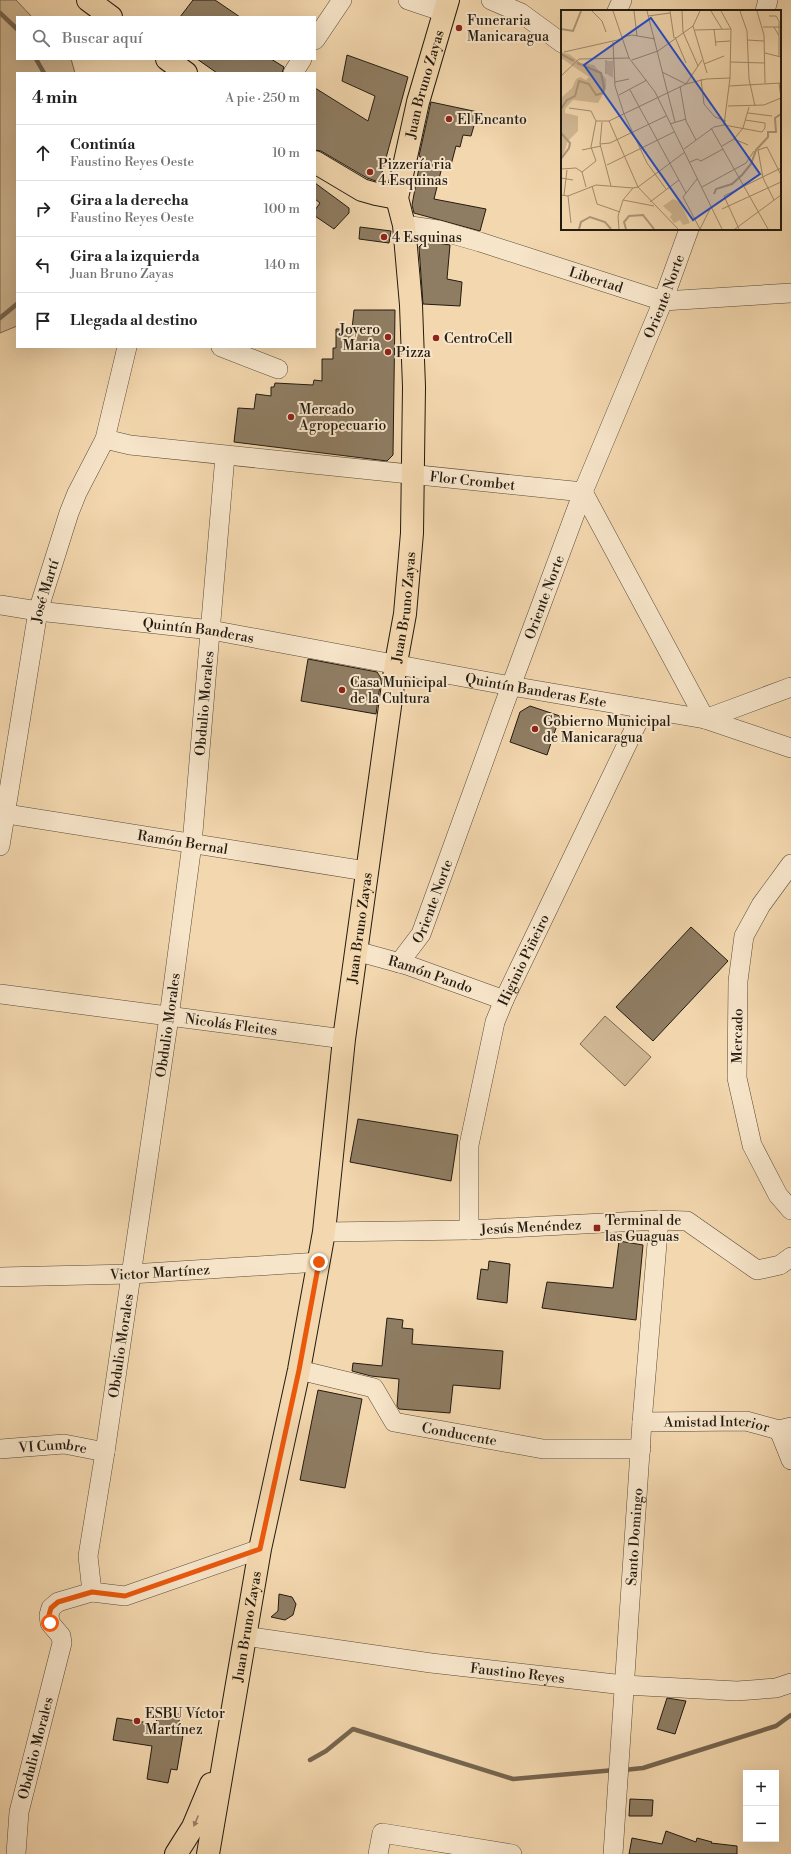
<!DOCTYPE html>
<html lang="es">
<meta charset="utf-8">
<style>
:root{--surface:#fff;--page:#f2f2f2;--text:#222;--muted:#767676;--line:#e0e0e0}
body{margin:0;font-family:"Libre Bodoni",serif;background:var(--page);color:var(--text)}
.controls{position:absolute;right:12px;bottom:12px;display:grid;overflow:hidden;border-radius:0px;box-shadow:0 4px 16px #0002}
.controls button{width:36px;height:36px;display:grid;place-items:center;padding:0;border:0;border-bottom:1px solid var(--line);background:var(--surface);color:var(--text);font:20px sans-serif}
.stop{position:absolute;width:12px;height:12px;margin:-9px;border:3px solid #ea580c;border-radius:50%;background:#fff}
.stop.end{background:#ea580c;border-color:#fff;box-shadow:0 1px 4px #0008}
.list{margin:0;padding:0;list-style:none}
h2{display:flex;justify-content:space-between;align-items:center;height:52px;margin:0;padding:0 16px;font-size:17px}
h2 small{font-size:13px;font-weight:400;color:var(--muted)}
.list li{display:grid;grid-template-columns:26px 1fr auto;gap:12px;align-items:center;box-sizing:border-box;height:56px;padding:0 16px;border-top:1px solid var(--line)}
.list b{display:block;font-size:15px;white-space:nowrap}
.list p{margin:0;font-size:13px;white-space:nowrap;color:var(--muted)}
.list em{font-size:13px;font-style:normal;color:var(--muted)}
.icon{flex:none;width:22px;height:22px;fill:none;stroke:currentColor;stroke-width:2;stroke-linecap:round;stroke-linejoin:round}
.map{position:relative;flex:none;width:791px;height:1854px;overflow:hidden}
.search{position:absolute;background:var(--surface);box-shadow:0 4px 16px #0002;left:16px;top:16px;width:300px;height:44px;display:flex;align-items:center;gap:10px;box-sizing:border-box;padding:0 14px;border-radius:0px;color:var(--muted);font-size:15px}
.panel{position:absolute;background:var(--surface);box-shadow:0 4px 16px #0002;left:16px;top:72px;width:300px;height:276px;border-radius:0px}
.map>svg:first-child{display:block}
.green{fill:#d0b793;stroke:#7a6952}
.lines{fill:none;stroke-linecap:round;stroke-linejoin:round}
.stream{stroke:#75654f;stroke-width:4.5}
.building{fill:#8f7d63;stroke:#231b11}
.minor-casing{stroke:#574a38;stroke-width:20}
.major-casing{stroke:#231b11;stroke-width:24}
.minor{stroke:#f7e5ca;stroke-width:19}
.major{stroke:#f3d7ae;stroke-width:22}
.oneway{fill:#958267}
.route{stroke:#ea580c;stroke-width:5}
.poi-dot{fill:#8f2418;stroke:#f7e5ca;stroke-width:1.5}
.labels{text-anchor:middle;stroke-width:4;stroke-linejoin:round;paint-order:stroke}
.poi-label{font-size:14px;fill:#231b11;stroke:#f7e5ca;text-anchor:start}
.street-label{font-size:14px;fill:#231b11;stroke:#f7e5ca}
.inset-river{fill:none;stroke:#ac9779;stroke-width:2}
.inset-road{fill:none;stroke:#a08c6f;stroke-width:1}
.view{fill:#1d4ed8;fill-opacity:0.15;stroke:#1d4ed8;stroke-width:2}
.inset-edge{fill:none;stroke:#231b11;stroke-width:2}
</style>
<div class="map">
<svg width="791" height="1854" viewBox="0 0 791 1854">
<rect width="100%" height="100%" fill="#f3d7ae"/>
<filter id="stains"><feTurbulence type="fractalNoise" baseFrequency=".005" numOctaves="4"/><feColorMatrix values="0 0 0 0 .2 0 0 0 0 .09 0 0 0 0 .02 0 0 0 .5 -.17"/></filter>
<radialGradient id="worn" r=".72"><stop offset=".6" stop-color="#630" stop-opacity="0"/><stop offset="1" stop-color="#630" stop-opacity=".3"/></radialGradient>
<path class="green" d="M0,0H16L32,17H17V59H71L75,73H17V326L0,333Z
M605,1016L651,1057L625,1086L580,1044Z"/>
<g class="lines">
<path class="stream" d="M0,13L17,29
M36,59L44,73
M0,318L17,304
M310,1760L326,1751L353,1729L513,1779L615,1770
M624,1770L643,1768L776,1726L791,1715"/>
</g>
<path class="building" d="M193,0H215L240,17H180Z
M347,55L408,77L380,180L376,181L367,178L321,151L315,150V88L368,121L375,96L342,81Z
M197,59H271L284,67L282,73H217Z
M431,102L478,112L471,136L463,135L460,147L456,146L451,165L443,163L434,199L486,209L480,231L414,213L412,205L421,157L419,156Z
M315,183L349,208V213L334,229L315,216V210L320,203L315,199Z
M360,227L391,231L389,243L359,239Z
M425,241L450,245L447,279L462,282L460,306L423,304L419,247Z
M354,310H395L393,455L387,461L234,442L238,408L254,409L256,394L271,396V387H274L275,383L313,385L314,380L322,381V359H333V348H336V329H352Z
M308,659L377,672L381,678L376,714L301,701Z
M530,706L560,716L547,755L510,742L520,712Z
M691,927L728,961L653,1041L616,1007Z
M358,1119L458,1135L451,1181L350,1162Z
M619,1241L643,1245L636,1320L542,1308L547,1282L613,1288Z
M489,1261L510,1264L507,1303L477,1299L481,1269L488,1270Z
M387,1318L403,1320L402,1328L413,1329L412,1344L503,1351L500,1389L453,1385L450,1413L399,1409L397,1406L399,1379L371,1376L352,1371L353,1363L382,1366Z
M318,1390L362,1399L345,1488L300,1480Z
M279,1594L292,1597L296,1604L293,1615L285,1620L271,1617L278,1611Z
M667,1698L686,1701L675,1734L657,1729Z
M158,1710L180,1714L178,1729H184L177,1770L171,1769L168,1783L147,1779L152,1746L113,1740L117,1718L156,1724Z
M630,1799L653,1800L652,1816H629Z
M666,1831L696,1842L697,1838L712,1842L711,1843L737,1846V1854H629L632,1838L662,1844Z"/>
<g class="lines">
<g class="minor-casing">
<g id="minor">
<path d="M408,0L444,12"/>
<path d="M491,0L521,13L562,43"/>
<path d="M617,11L622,0"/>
<path d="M765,11L768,0"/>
<path d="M315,40L342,0"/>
<path d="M293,73L302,59"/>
<path id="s1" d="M404,225L438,230L480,242L663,301L791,293"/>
<path d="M221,347L278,369"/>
<path id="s2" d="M105,439L130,445L583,492L705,719L791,687"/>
<path id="s3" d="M0,605L38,611L211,630L511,686L705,719L791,748"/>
<path id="s4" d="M0,813L366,871"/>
<path id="s5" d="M0,846L38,611L69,513L77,493L105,439L127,347"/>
<path d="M791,864L761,905L744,936L738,981L737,1078L752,1145L778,1195L791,1210"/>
<path id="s6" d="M356,951L407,965L504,1000"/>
<path id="s7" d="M399,963L421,934L511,686L583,492L663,301L689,229"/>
<path id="s8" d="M0,994L344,1039"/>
<path id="s9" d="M469,1230V1145L495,1022L504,1000L644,709"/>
<path id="s10" d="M324,1232L469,1230L659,1220L687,1221L757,1270L780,1265L791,1257"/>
<path id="s11" d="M0,1277L131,1274L319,1262"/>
<path id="s12" d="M299,1370L374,1388L394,1422L543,1449H641"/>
<path id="s13" d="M642,1422L746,1421L779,1430L791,1427"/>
<path d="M779,1430L791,1460"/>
<path id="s14" d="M0,1449L64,1444L105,1452"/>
<path id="s15" d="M92,1592L88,1556L105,1452L169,1017L192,844L225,456"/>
<path id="s16" d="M245,1636L431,1663L624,1685L737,1691L776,1688L791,1683"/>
<path id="s17" d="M16,1854L19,1812L62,1643L61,1636L50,1623L49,1615L51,1608L58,1602L92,1592L125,1596L260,1549"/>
<path d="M378,1854L382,1833L512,1854"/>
<path id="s18" d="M613,1854L642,1422L659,1220"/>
</g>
</g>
<g class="major-casing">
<g id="major">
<path d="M88,0L111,17"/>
<path d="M167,59L186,73"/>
<path d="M315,162L362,190L376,194L397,198"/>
<path d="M176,1854L193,1827L211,1784"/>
<path id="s19" d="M208,1854L260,1549L299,1370L324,1232L344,1039L396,663L405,614L412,533L414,387L411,305L404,225L397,198L418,102L448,0"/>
</g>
</g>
<use href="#minor" class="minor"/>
<use href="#major" class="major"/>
</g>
<defs><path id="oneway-solid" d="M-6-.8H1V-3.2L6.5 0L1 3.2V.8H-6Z"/></defs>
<use class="oneway" href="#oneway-solid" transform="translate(196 1821) rotate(113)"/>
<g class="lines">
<path class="route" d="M50,1623L49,1615L51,1608L58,1602L92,1592L125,1596L260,1549L299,1370L319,1262"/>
</g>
<g class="poi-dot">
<circle cx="459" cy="28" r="4"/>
<circle cx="449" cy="119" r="4"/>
<circle cx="370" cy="172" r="4"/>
<circle cx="384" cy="237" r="4"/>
<circle cx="388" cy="337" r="4"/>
<circle cx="436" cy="338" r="4"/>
<circle cx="388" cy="352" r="4"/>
<circle cx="291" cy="417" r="4"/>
<circle cx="342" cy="690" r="4"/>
<circle cx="535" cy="729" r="4"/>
<rect x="593" y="1224" width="8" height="8" rx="2"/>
<circle cx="137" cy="1721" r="4"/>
</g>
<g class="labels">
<g class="poi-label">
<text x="467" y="25">Funeraria<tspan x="467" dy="16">Manicaragua</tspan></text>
<text x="457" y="124">El Encanto</text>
<text x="378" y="169">Pizzería ria<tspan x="378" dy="16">4 Esquinas</tspan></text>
<text x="392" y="242">4 Esquinas</text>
<text x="380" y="334" text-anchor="end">Joyero<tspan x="380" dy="16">Maria</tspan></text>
<text x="444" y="343">CentroCell</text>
<text x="396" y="357">Pizza</text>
<text x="299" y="414">Mercado<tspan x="299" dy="16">Agropecuario</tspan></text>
<text x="350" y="687">Casa Municipal<tspan x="350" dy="16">de la Cultura</tspan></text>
<text x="543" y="726">Gobierno Municipal<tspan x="543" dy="16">de Manicaragua</tspan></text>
<text x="605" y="1225">Terminal de<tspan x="605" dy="16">las Guaguas</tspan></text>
<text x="145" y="1718">ESBU Víctor<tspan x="145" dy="16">Martínez</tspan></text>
</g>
<g class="street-label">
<text dy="5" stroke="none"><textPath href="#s19" startOffset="1791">Juan Bruno Zayas</textPath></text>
<text dy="5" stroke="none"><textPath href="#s1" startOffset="200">Libertad</textPath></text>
<text dy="5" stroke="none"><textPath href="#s7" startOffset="719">Oriente Norte</textPath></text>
<text dy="5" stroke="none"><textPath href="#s2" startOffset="370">Flor Crombet</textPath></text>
<text dy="5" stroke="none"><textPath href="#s5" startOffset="259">José Martí</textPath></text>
<text dy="5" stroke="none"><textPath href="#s7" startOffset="395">Oriente Norte</textPath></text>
<text dy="5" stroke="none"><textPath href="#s19" startOffset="1263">Juan Bruno Zayas</textPath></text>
<text dy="5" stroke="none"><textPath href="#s3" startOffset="200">Quintín Banderas</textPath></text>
<text dy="5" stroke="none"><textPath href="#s3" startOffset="543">Quintín Banderas Este</textPath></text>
<text dy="5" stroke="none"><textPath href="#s15" startOffset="897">Obdulio Morales</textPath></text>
<text dy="5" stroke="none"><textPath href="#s4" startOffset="185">Ramón Bernal</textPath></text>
<text dy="5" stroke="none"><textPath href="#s7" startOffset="71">Oriente Norte</textPath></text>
<text dy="5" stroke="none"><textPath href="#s19" startOffset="939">Juan Bruno Zayas</textPath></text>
<text dy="5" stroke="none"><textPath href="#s9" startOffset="279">Higinio Piñeiro</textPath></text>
<text dy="5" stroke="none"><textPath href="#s6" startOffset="78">Ramón Pando</textPath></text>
<text dy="5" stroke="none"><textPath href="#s8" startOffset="233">Nicolás Fleites</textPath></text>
<text dy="5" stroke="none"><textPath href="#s15" startOffset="573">Obdulio Morales</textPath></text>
<text transform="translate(737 1036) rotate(-89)" y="5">Mercado</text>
<text dy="5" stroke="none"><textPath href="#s10" startOffset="207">Jesús Menéndez</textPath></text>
<text dy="5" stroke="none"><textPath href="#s11" startOffset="160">Victor Martínez</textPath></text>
<text dy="5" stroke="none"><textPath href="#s15" startOffset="249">Obdulio Morales</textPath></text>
<text dy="5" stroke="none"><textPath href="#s13" startOffset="75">Amistad Interior</textPath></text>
<text dy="5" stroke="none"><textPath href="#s12" startOffset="183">Conducente</textPath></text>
<text dy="5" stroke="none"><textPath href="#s14" startOffset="53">VI Cumbre</textPath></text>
<text dy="5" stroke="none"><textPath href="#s18" startOffset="318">Santo Domingo</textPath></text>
<text dy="5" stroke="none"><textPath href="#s19" startOffset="231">Juan Bruno Zayas</textPath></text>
<text dy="5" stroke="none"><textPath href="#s16" startOffset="275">Faustino Reyes</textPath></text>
<text dy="5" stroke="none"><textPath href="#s17" startOffset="108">Obdulio Morales</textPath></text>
</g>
</g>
<g transform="translate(561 10)">
<rect width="220" height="220" fill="#f3d7ae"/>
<path d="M0,42L8,44L20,53L33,55L45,69V79L37,93L12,90L4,99V103L17,106V121L7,131L0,151V88L11,78L15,69L19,67L25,70L28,67L0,48ZM46,51H52V68L46,64ZM112,189L119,192L129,213L122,215L119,210L113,213L109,207L111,204L102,196Z" fill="#d0b793"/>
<path class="inset-river" d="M0,19L12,21L20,1M0,44L13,51M0,99L6,90L14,86L18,71L28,74L35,85L42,83L43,77L40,63L16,53M0,123L9,133L8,138L0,149M153,184L155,179L171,174L181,165L190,154L195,140L207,127V122H215L214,108L220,104V99M18,219L20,212L29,207L44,212L50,219M65,219L63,212L68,206L82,205L93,219"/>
<path class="inset-road" d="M31,1L41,11L45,22M52,1L68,48L94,82L161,219M73,1L76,26M86,1L114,112M109,1L113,28M121,1L122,22L137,56M150,1L161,19M160,1L170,19L169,68L163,115M179,1L186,21L188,69L194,96M196,1L203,25L204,73M87,6L109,3M208,6H215L218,11V25M132,16L146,63M202,17H219M213,17L218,26V47M153,19L155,36M134,20L170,19M61,27L71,25L94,29M114,27L125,53M186,30L203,31M52,32L54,76L63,104L86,153L105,179M154,32L169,31M3,42L61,29M204,43L220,47M45,50V64M71,50L97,41L132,16L139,1M170,52L203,53M143,54L163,46M101,62L125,74L141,50M0,66L18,49L68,48M140,69L143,94L154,107L165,111M54,72L68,69M218,73L220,88M119,76L125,111L135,130M168,76L220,73M69,80L125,183M58,85L86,70M167,96L203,95L220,88M8,98L30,101L35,111L30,137L35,151L21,162L25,177M187,103L211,106M35,111H48L125,74L145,69L169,68M48,111L77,177L117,219M41,112L39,134L50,176M109,114L125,109M150,118L207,219M173,129L187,135M39,134L49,133L105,106M161,136L173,129L182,118L188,97M123,139L153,117L163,115L201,122L204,118V113L184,110M21,140L40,136M129,152L136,149L140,151L162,139M46,155L113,122M0,159L15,158L21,162M0,168L12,170M136,169L122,187L139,219M31,176L36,194L59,202M141,177L185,153L193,141M0,185L7,186L35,175L72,178L77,177L124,142M3,185L6,160M7,186L10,213M62,190L93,196M213,190L202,168L197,140L206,137L220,165M89,192L118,170M161,199L220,172M58,219L57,206L62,190L72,178M139,219L150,197M174,219L220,185M178,219L163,186L220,158"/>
<path class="view" d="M90,8L199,164L132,210L23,55Z"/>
<rect width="220" height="220" class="inset-edge"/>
</g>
<rect width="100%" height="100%" filter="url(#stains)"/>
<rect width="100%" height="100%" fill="url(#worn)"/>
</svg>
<div class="controls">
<button>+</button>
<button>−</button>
</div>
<div class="stop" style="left:50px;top:1623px"></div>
<div class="stop end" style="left:319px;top:1262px"></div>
<div class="search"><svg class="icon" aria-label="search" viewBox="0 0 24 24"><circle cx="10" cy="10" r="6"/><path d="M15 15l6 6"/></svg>Buscar aquí</div>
<section class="panel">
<h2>4 min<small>A pie · 250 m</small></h2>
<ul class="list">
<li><svg class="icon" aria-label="ahead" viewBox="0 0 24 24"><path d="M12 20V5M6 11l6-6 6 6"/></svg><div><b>Continúa</b><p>Faustino Reyes Oeste</p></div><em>10 m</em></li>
<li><svg class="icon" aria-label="right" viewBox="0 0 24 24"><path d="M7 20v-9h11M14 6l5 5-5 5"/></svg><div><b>Gira a la derecha</b><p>Faustino Reyes Oeste</p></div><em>100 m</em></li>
<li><svg class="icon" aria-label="left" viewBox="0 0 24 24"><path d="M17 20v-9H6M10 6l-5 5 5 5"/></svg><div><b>Gira a la izquierda</b><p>Juan Bruno Zayas</p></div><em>140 m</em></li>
<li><svg class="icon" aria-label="arrive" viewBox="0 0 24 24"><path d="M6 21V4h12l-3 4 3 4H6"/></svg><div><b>Llegada al destino</b></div></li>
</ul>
</section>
</div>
